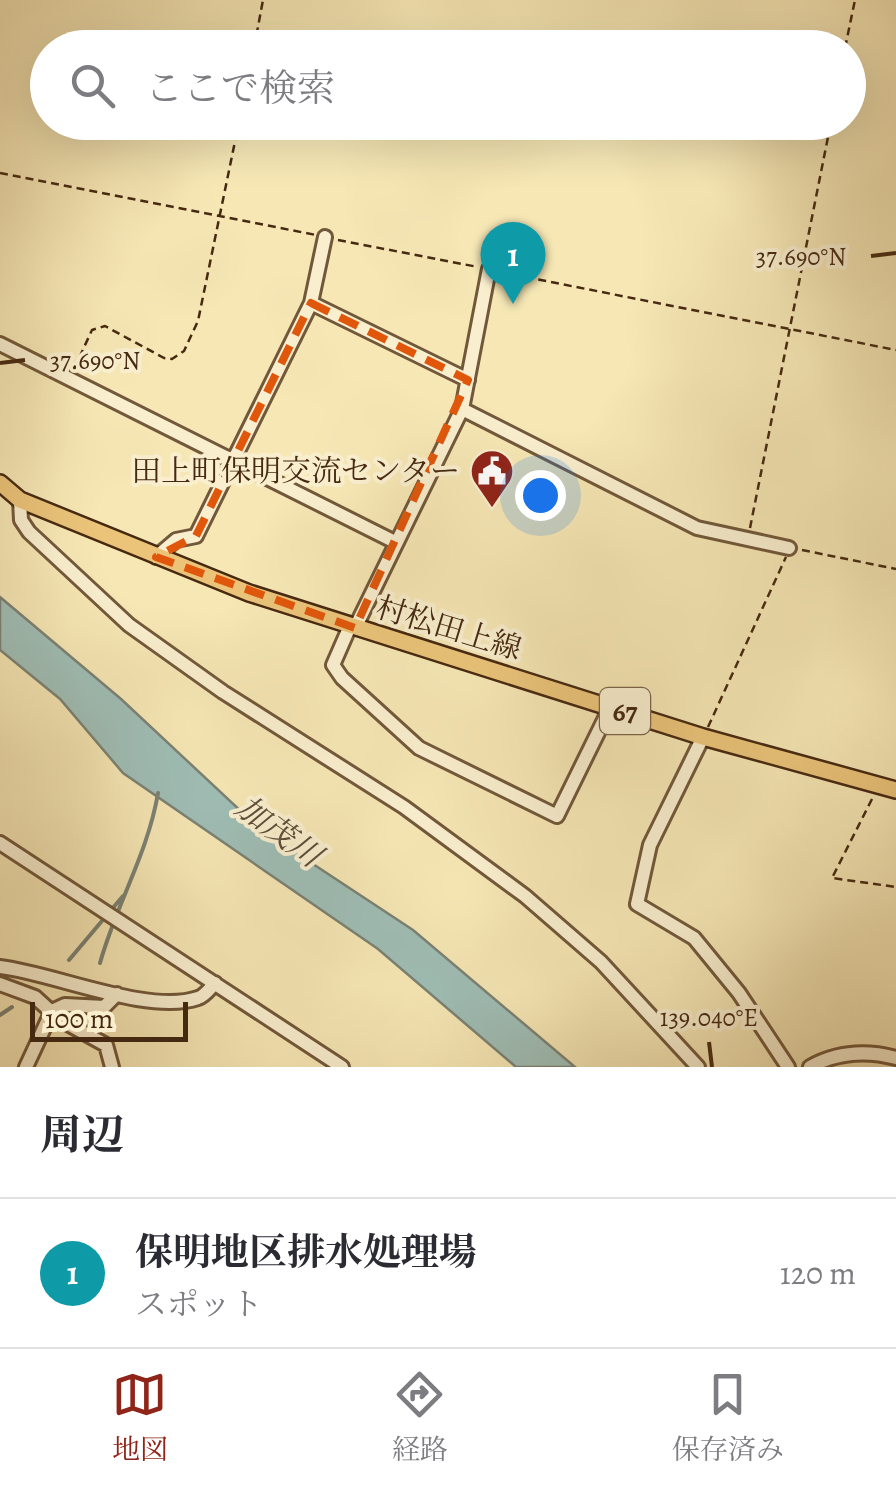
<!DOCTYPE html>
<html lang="ja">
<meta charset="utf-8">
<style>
:root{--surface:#fff;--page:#f7f7f7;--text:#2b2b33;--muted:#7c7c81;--line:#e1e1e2;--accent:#8f2418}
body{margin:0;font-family:Alegreya,"Noto Serif JP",serif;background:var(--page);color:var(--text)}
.scale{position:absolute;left:30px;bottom:25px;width:158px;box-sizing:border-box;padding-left:10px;border:5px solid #462911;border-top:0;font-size:28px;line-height:35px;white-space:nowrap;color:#462911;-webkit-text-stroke:8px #f9efcf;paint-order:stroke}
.you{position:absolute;left:540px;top:495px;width:35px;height:35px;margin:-25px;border:8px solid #fff;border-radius:50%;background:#1a73e8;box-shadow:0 0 0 15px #1a73e833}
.badge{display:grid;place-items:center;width:65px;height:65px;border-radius:50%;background:var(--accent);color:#fff;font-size:32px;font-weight:700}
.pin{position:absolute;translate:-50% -82px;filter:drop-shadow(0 2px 5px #0008)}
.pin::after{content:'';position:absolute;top:52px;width:35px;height:30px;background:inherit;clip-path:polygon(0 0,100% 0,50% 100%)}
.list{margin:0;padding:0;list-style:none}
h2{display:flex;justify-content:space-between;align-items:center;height:130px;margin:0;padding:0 40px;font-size:42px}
h2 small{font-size:32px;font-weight:400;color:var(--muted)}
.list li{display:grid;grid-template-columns:65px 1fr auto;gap:30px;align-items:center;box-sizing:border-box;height:150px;padding:0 40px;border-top:2px solid var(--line)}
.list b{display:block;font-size:38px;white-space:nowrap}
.list p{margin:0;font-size:32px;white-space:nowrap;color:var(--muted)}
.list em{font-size:32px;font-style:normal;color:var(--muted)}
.icon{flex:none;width:55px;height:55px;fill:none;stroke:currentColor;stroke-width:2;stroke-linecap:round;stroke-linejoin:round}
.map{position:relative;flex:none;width:896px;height:1067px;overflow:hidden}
.search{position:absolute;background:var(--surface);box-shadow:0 10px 40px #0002;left:30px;right:30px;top:30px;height:110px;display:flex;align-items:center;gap:25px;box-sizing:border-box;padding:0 35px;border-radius:55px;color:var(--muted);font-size:38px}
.sheet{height:280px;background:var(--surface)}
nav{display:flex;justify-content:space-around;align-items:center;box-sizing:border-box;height:140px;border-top:2px solid var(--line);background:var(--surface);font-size:28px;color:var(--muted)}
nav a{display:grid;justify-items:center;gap:5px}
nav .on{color:var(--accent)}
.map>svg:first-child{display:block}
.water{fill:#9fbeb6;stroke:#7b8274;stroke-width:2.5}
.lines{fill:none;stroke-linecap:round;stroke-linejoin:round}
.stream{stroke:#7b8274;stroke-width:4}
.minor-casing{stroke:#72583a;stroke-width:18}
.major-casing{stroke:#462911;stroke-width:20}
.path{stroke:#462911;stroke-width:2.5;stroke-dasharray:8 5;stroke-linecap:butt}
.minor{stroke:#f9efcf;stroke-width:12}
.major{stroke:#ebc47a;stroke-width:15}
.marked{fill:none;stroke:#e0570c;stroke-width:8;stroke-dasharray:20 12;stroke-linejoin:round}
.ticks{fill:none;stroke:#462911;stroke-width:4}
.labels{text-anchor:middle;stroke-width:8;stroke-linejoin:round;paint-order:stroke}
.shield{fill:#f9efcf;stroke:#7c644a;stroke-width:2.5}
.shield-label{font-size:28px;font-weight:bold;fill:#462911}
.poi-label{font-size:30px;fill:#462911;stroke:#f9efcf;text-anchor:end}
.street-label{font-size:30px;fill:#462911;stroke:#f9efcf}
.water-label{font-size:32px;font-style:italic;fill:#5c4e3a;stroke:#f9efcf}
.ticks-label{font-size:25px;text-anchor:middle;fill:#462911;stroke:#f9efcf;stroke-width:8;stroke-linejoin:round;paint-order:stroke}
</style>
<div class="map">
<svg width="896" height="1067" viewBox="0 0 896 1067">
<rect width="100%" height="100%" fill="#f6e7b5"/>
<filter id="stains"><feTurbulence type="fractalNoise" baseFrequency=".002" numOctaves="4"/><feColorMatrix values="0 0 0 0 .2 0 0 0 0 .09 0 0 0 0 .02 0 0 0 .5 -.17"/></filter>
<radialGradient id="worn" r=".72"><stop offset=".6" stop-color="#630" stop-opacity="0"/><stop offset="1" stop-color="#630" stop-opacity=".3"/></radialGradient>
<path class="water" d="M0,597L121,699L260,829L413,930L575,1067H516L378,949L123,773L60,699L0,650Z"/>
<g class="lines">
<path class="stream" d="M69,960L123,896
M100,963C116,905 148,853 158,793
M0,1015L12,1007"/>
<g class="minor-casing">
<path id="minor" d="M311,303L468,380
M0,344L395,542
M462,409L697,528L789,548
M20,500L21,520L29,532L129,625L223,692L404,807L525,896L601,962L698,1067
M156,557L176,540L196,536L311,303L325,237
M350,626L333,665L342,678L419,748L557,816L611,706
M355,628L462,409L489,269
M703,737L650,845L637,904L694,938L739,993L788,1067
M0,843L342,1067
M0,967C53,973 148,1015 198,998C206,995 209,989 215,983
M0,984L35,997L59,1019L106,1045L112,1067
M26,1067L52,1011L65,1005L104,1007L117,994
M810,1067C837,1052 866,1050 896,1058"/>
</g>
<g class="major-casing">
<path id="major" d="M0,483L20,500L249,593L703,737L896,790"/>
</g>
<path class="path" d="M254,48L263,0
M845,48L855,0
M0,173L316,235
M338,240L478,267
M500,272L896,350
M74,369L92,330L105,326L164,358L172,359L184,351L198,321L239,122
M750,528L831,122
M802,550L896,569
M708,727L786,557
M872,799L832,878L896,887"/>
<use href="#minor" class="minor"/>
<use href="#major" class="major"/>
</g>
<path class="marked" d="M311,303L468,380L355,628L156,557L196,536Z"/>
<path class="ticks" d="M871,256L896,253M0,363L25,360M709,1042L712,1067"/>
<defs>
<g id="civic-pin" transform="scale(2.25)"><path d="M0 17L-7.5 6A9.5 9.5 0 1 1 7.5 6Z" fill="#8f2418" stroke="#f9efcf"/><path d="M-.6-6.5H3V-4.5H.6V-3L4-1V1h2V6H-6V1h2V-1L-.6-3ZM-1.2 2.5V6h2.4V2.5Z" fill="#fff"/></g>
</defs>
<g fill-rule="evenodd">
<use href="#civic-pin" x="492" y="471"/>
</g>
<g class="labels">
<rect class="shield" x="600" y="688" width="50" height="46" rx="8"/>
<g class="shield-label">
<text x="625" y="721">67</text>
</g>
<g class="poi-label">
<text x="460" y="481">田上町保明交流センター</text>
</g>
<g class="street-label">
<text transform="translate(449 628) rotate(17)" y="10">村松田上線</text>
</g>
<g class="water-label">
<text transform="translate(279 831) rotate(36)" y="11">加茂川</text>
</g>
</g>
<g class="ticks-label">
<text x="801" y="265">37.690°N</text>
<text x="95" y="369">37.690°N</text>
<text x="709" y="1026">139.040°E</text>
</g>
<rect width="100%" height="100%" filter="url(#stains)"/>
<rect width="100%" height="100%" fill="url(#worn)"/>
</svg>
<div class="scale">100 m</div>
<div class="you"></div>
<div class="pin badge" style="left:513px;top:304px;background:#0f9aa8">1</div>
<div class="search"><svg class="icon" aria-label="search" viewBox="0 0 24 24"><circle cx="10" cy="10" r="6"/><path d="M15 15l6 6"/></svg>ここで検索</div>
</div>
<section class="sheet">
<h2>周辺<small></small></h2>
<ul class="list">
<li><span class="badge" style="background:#0f9aa8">1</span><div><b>保明地区排水処理場</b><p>スポット</p></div><em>120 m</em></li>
</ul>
</section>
<nav>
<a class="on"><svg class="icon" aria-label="map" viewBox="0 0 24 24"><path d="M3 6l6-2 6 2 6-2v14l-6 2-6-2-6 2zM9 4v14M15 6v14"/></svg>地図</a>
<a><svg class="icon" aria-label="directions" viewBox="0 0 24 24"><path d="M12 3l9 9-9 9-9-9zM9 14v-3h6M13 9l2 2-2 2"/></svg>経路</a>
<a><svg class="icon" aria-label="saved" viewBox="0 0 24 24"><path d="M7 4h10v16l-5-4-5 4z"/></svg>保存済み</a>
</nav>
